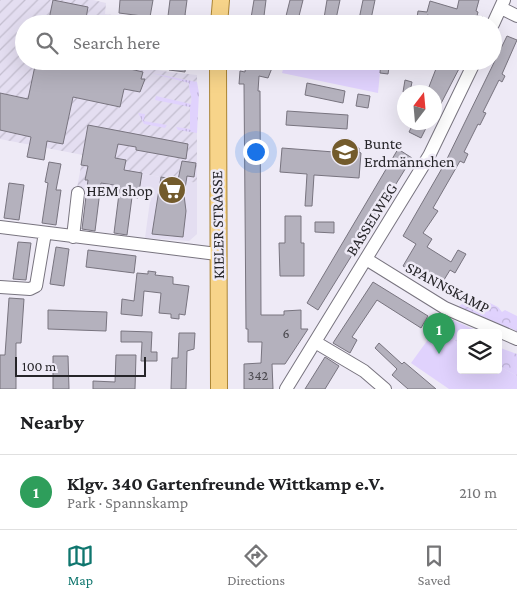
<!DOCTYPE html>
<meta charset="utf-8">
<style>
:root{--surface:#fff;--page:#f2f2f2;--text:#202124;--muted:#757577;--line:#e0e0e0;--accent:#0f766e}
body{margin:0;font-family:"Crimson Pro",serif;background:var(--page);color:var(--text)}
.controls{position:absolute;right:15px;bottom:15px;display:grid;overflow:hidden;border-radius:5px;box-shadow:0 5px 20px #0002}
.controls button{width:45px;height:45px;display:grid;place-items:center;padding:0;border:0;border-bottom:1px solid var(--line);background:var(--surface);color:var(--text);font:25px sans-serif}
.compass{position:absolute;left:397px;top:85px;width:45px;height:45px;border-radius:50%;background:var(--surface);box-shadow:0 5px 20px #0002;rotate:16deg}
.scale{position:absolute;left:15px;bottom:12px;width:131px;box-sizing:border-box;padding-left:5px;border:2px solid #262529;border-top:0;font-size:14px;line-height:18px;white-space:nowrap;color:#262529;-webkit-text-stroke:4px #eeeaf6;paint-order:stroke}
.you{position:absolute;left:255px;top:151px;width:18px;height:18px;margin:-12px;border:4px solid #fff;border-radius:50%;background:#1a73e8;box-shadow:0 0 0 8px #1a73e833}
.badge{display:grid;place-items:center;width:32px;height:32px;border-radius:50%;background:var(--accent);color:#fff;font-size:16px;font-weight:700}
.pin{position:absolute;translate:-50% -41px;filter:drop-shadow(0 1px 2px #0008)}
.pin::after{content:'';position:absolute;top:26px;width:18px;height:15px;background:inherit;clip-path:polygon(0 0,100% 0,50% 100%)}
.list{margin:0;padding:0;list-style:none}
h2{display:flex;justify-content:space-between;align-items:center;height:65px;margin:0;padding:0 20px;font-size:21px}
h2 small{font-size:16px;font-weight:400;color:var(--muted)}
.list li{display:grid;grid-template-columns:32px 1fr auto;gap:15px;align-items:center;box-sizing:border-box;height:75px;padding:0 20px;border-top:1px solid var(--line)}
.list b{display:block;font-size:19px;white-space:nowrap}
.list p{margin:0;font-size:16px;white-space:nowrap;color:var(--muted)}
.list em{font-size:16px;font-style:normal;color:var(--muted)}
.icon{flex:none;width:28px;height:28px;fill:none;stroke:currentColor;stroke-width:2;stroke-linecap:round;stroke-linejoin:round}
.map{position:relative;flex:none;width:517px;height:389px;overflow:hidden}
.search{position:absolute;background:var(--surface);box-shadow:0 5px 20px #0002;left:15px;right:15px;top:15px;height:55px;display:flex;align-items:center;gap:12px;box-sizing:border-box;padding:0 18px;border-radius:28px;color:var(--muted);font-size:19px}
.sheet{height:140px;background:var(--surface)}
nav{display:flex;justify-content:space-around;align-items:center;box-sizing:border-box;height:70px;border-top:1px solid var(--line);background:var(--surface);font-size:14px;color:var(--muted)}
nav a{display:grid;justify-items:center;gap:2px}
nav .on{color:var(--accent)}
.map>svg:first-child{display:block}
.built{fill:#e4def1}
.industrial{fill:url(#industrial-furrows)}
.grass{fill:url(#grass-tufts)}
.forest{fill:url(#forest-crowns)}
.green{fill:#e0d2fd}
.building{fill:#b4b1bd;stroke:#78747f}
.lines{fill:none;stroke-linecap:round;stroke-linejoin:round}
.minor-casing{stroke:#78747f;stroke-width:14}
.major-casing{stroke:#ab8535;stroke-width:18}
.minor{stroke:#fff;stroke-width:12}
.major{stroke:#f7d48a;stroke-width:16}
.labels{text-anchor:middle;stroke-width:5;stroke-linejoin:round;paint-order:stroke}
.number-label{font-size:14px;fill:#4a484e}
.poi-label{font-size:16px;fill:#262529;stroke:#eeeaf6;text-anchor:start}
.street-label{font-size:16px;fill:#262529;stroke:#eeeaf6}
</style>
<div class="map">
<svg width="517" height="389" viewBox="0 0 517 389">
<defs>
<pattern id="industrial-furrows" width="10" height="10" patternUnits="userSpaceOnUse" patternTransform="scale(1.25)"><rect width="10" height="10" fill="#e4def1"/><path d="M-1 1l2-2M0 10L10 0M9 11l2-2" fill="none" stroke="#c3becf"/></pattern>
<pattern id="grass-tufts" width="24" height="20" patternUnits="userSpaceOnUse" patternTransform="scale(1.25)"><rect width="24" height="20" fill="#e0d2fd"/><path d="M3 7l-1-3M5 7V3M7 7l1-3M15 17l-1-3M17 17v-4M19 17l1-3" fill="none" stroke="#c0b4d9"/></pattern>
<pattern id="forest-crowns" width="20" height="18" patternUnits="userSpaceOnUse" patternTransform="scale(1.25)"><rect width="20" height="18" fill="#e0d2fd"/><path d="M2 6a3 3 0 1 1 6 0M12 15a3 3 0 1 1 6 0" fill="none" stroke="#c0b4d9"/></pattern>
</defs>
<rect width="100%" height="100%" fill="#eeeaf6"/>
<path class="built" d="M143,174L197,183V234L189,241L145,238L150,201L138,198Z"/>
<path class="industrial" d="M0,0H93L106,3L105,14L152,21V24H24V61H134L153,65L152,69L169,72L197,75V183L143,174L138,198L77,188L83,155L0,139Z"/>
<path class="grass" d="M151,73L197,82L199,93L197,133L178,130L176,127L190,129V107L155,100L156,96L191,104C193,94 188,91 189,83Z
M138,113L145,114L144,121L167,125L165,128L144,124Z"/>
<path class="forest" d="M484,300L498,307L502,312L505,310L517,316V331L458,307L466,301L478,305Z
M444,316L482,333H461V344L446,336L440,326Z
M498,347L517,354V376L498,365Z"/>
<path class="green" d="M283,61L381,62L378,93L282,73L285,62Z
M439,312L444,316L440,326L446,336L461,344V370H498V365L517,376V389H449L411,363L432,334L429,330Z"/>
<path class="building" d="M53,0L88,7L85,24H48Z
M120,0H153L150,17L119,13Z
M170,0H187L185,15L188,16L187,24H167Z
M254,0H266L263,24H250Z
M290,0H303L297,24H284Z
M327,0H340L335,24H323Z
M363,0H375L370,24H358Z
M459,0H479L476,11L478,12L477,16L483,17L481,24H453V21L427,15L426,24H416L418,11L427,12L430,1L457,9Z
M507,36L517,40L502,74L505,76L502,82L499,80L483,112L486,113L480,125L478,124L464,152L468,154L464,163L460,161L433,208L438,211L423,233L432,239L427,247L451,262L458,250L466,254L455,273L450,270L439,288L403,266L416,244L403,236L445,163Z
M36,61H118L117,66L143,72L141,79H145L140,92L124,89L120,107L73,97L63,144L47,141L44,160L27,157L31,137L0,130V93L28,99Z
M170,61H186L185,72L169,70Z
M246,61H279L277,69L272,68L268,78L259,76L258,91H260L261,315H284V311L301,310V329H308L285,364H272L273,389H244V364L261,363L262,342H248V329H246L244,84H239L240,71L245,72Z
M381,61H390L388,74L380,73Z
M439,61H463L434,117V92H427Z
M405,80L412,82L410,92H403Z
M307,83L345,91L343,103L305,95Z
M358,94L370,96L368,108L356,106Z
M287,111L348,115L347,129L286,125Z
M414,122H429L421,138L409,132Z
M88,125L188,144L186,159L136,150V147L118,144L115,158L126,160L124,170L142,173L138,198L132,197L127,235L114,233L120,186L101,183L95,231L82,229L88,180H85L88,166L81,165Z
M334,146L359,148V152L361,153L359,178L314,175L312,206H305L307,174L280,172L282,148L334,152Z
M398,149L412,158L318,310L307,303Z
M182,161L196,163L194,177L187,176L184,195L186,211L183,237L152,234L161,177L178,180Z
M49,162L61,164L56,190H61L56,225L42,223L48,183L45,182Z
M9,183L24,185L19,220L4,218Z
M285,216H301V243H304V276H280L279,243H285Z
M315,222H334V233L315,232Z
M18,242L31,243L26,280L13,279Z
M56,247L69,249L64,286L50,284Z
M88,250L136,256L134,273L86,267Z
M148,271L156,272L155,275L173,277V284L189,286L185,315L179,314V319L171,318V314L159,313L161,293L144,291L142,316L121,314L122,299L134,301L137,273L148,274Z
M373,282L428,316L421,328L377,300L352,337L357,340L350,353L333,343Z
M9,298L24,299L21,343H16V389H0V355H5Z
M48,310L107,312L106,331L48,329Z
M121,331L152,332L151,352H157V361H141L142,342H121Z
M179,333H195L194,349L187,351L186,389H171L172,358H178Z
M379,343L402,364L404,362L436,389H408L392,375L397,369L375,348Z
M116,355H136L135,389H93V381L115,382Z
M53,356H68L69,389H53Z
M325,357L339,366L325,389H305Z"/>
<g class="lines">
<g class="minor-casing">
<path id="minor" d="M501,8L517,16
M493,24L504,0
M0,227L217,254
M73,237L78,193
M366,259L445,308L517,339
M0,287L30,289L36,286L45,233
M315,342L364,371L385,389
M286,389L429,156L475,61"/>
</g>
<g class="major-casing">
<path id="major" d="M219,24L221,0
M218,61L219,389"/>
</g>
<use href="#minor" class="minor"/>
<use href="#major" class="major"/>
</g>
<defs>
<g id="school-disc" transform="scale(1.4375)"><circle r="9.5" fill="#735b2c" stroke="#eeeaf6"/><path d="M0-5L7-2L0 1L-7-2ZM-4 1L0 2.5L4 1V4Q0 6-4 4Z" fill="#fff"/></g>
<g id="supermarket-disc" transform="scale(1.4375)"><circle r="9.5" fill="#735b2c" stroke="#eeeaf6"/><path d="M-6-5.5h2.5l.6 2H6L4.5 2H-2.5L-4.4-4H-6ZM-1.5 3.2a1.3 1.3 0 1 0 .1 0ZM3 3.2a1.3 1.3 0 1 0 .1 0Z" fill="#fff"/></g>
</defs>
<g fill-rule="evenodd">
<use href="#school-disc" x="345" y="152"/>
<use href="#supermarket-disc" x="172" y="190"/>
</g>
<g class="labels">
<g class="number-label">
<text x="286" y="338">6</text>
<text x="258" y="380">342</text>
</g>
<g class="poi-label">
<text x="364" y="149">Bunte<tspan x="364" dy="18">Erdmännchen</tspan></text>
<text x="153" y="196" text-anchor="end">HEM shop</text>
</g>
<g class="street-label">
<text transform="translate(371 219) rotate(-58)" y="6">BASSELWEG</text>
<text transform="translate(217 225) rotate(-91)" y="6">KIELER STRASSE</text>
<text transform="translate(448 287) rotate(28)" y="6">SPANNSKAMP</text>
</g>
</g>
</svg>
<div class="controls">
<button><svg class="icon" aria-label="layers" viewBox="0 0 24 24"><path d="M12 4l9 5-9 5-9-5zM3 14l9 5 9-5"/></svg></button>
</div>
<svg class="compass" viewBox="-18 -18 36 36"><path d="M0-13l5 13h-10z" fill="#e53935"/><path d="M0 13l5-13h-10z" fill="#757577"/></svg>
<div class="scale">100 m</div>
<div class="you"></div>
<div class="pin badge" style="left:439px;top:354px;background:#2e9e5b">1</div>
<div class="search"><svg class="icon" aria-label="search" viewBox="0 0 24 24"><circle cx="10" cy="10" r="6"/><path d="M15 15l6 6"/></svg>Search here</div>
</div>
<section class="sheet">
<h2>Nearby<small></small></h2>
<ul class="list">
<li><span class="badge" style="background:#2e9e5b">1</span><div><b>Klgv. 340 Gartenfreunde Wittkamp e.V.</b><p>Park · Spannskamp</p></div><em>210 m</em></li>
</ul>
</section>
<nav>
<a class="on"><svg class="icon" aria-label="map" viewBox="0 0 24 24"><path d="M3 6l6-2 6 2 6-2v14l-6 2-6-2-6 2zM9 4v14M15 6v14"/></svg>Map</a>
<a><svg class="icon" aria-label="directions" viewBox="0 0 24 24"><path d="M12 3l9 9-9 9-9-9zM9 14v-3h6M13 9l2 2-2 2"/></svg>Directions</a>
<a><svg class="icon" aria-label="saved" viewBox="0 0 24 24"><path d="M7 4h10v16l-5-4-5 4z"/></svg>Saved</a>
</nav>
